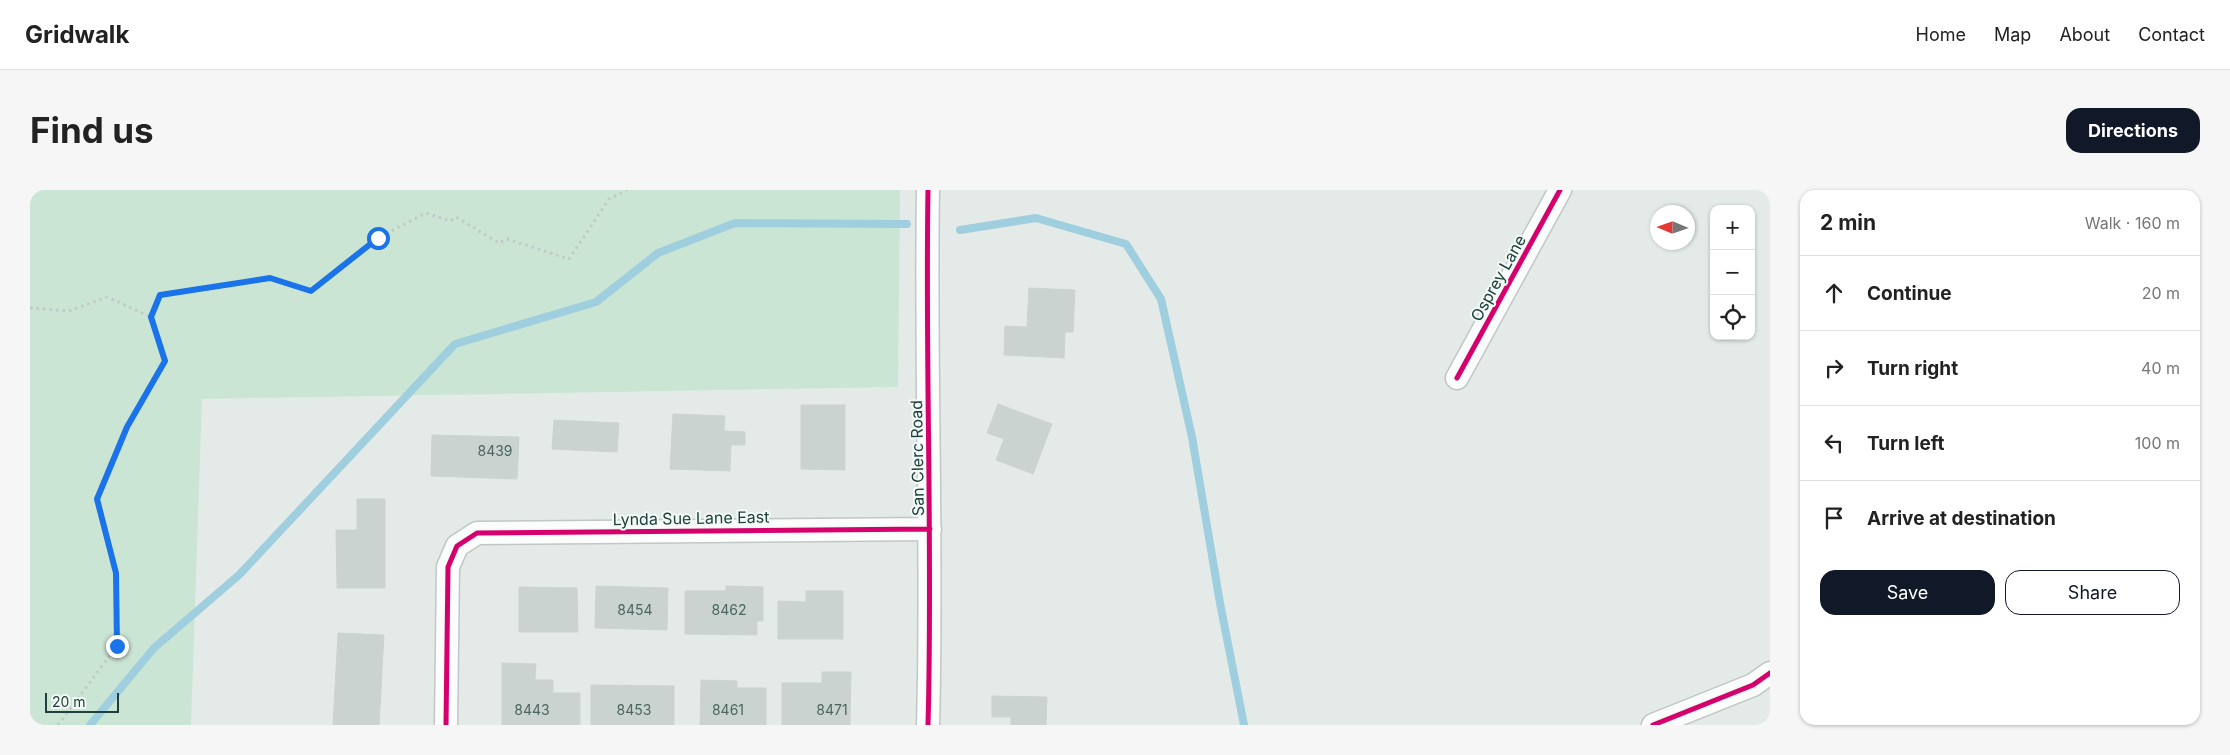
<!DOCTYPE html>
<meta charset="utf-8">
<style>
:root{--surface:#fff;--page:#f6f6f6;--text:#222;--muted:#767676;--line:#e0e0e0;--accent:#111827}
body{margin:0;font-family:Inter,sans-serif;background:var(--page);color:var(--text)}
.controls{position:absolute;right:15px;top:15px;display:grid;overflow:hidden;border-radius:10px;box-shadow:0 1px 4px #0004}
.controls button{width:45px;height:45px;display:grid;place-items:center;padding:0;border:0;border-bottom:1px solid var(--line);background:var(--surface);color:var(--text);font:25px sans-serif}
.compass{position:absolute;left:1620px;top:15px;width:45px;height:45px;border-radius:50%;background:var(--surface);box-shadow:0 1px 4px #0004;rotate:272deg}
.scale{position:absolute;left:15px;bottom:12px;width:74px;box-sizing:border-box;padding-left:5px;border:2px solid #1f403a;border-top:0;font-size:14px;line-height:18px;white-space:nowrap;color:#1f403a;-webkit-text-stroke:4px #f2f9f6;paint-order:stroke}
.stop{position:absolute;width:15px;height:15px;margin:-11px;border:4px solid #1a73e8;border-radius:50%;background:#fff}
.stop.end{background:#1a73e8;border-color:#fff;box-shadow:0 1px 5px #0008}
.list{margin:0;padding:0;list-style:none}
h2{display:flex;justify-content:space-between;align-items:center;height:65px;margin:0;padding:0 20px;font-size:21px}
h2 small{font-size:16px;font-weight:400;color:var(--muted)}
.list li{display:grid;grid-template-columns:32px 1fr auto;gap:15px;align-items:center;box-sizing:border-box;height:75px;padding:0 20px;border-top:1px solid var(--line)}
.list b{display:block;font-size:19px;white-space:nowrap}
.list em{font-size:16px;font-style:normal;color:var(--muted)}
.actions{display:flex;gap:10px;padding:15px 20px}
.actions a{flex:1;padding:11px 0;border:1px solid var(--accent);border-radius:15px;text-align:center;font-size:18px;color:var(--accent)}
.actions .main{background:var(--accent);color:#fff}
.icon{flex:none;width:28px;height:28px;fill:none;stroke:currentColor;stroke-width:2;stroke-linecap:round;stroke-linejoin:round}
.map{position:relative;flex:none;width:1740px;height:535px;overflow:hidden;border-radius:15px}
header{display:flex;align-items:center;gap:30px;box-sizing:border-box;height:70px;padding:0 25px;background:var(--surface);border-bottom:1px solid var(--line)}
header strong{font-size:24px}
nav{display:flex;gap:28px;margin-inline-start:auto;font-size:18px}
.intro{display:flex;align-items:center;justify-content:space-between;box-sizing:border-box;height:120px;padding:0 30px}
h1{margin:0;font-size:35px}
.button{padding:12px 22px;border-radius:15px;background:var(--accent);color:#fff;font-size:18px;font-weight:700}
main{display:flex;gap:30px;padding:0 30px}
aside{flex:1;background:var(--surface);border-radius:15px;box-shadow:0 1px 4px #0004}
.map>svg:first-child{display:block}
.green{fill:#cbe5d5}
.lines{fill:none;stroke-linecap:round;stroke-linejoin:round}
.stream{stroke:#9fcfde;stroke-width:8}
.building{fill:#cbd3d1;stroke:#ccd3d1}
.street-casing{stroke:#c1c7c5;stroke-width:25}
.path{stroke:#c0cac8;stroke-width:3;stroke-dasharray:2.5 4;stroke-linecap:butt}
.street{stroke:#fbfcfc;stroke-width:22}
.cycleway-casing{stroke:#f2f9f6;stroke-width:8}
.cycleway{stroke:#d6006c;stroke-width:5}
.route{stroke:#1a73e8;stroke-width:6}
.labels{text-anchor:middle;stroke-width:4;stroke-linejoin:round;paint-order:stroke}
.number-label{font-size:14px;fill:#4b6660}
.street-label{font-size:16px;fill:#1f403a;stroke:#f2f9f6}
</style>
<header>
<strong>Gridwalk</strong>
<nav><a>Home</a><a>Map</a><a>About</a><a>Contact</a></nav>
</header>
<div class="intro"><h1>Find us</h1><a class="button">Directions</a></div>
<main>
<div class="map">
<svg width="1740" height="535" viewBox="0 0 1740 535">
<rect width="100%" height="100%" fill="#e4eae8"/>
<path class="green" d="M0,0H870L868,197L172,209L161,535H0Z"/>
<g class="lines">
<path class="stream" d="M930,40L1006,28L1096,54L1131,109L1162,247L1190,413L1214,535
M60,535L124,458L209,385L425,154L566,112L628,63L705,33L877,34"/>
</g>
<path class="building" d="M999,98L1045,100L1043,142H1035L1034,168L974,165L975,136L997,137Z
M968,214L1022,234L1003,284L966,270L974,249L957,243Z
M771,215H815V280L771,279Z
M643,224L695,226L694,241L715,242V255H701L700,281L640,279Z
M524,230L589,233L587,262L522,259Z
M402,245L489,247L487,289L401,286Z
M327,309H355V398H307L306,340H327Z
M566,396L638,398L637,440L565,438Z
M696,396L733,397V431H727V445L655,444V401H696Z
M489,397L547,398L548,442H489Z
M776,401H813V449H748V411L776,412Z
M308,443L354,445L349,535H303Z
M472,473L506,474L505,490H523V503H550V535H472Z
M792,482H821L820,535H752V493H792Z
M671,490L707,491V498H736V535H670Z
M561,495L644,496V535H561Z
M962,506L1017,507L1016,535H981V527H962Z"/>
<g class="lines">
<g class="street-casing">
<path id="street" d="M898,0C895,178 903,357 898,535
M1427,188L1530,0
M416,535L418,377L427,356L447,343L900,339
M1623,535L1723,495L1740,483"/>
</g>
<path class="path" d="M0,118L39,121L77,107L121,127
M28,535L87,456L86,383L67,309L97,237L135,171L121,127L129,105L240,88L281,101L348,48L396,23L420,31L426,27L469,53L477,49L539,69L579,9L597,0"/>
<use href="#street" class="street"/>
<g class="cycleway-casing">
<path id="cycleway" d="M898,0C895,178 903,357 898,535
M1427,188L1530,0
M416,535L418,377L427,356L447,343L900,339
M1623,535L1723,495L1740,483"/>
</g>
<use href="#cycleway" class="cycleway"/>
</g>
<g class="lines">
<path class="route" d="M87,456L86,383L67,309L97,237L135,171L121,127L130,105L240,88L281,101L348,48"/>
</g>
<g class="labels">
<g class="number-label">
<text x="465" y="266">8439</text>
<text x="605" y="425">8454</text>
<text x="699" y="425">8462</text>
<text x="502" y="525">8443</text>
<text x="604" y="525">8453</text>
<text x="698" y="525">8461</text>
<text x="802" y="525">8471</text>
</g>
<g class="street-label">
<text transform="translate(1468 88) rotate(-61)" y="6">Osprey Lane</text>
<text transform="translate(887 268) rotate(-91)" y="6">San Clerc Road</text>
<text transform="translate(661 328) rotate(-1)" y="6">Lynda Sue Lane East</text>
</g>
</g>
</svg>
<div class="controls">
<button>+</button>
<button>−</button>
<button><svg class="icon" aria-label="locate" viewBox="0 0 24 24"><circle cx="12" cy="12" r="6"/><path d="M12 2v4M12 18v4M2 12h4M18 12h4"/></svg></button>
</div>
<svg class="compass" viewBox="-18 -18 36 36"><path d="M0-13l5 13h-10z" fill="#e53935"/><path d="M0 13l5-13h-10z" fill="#767676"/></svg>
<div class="scale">20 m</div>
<div class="stop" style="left:348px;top:48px"></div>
<div class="stop end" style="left:87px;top:456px"></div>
</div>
<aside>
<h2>2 min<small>Walk · 160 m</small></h2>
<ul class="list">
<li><svg class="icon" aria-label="ahead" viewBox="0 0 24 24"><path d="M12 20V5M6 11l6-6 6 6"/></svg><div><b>Continue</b></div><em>20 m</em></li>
<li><svg class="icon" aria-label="right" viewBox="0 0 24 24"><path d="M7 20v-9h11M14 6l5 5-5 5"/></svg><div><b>Turn right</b></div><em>40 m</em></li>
<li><svg class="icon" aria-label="left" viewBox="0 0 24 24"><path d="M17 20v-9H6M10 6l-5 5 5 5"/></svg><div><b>Turn left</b></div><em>100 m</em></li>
<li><svg class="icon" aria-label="arrive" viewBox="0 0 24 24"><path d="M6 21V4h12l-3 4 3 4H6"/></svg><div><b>Arrive at destination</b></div></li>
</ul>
<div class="actions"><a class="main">Save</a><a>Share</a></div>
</aside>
</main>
